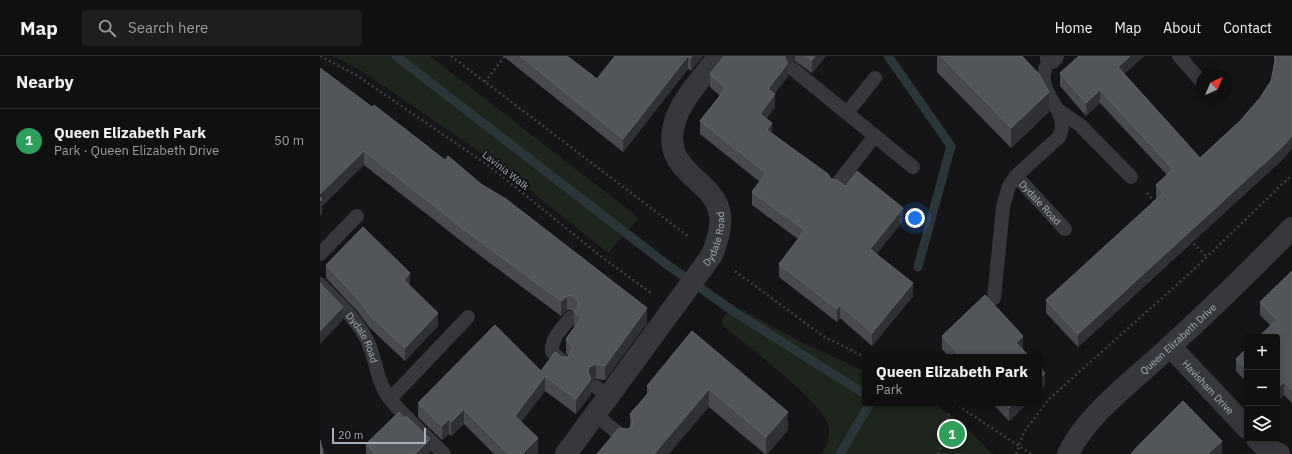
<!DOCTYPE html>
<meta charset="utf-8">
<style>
:root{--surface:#101011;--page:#1e1e1f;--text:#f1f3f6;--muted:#9c9d9f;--line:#303031;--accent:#f69c2e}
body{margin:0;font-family:"IBM Plex Sans",sans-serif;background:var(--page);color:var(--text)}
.controls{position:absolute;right:12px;bottom:12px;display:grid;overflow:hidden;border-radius:4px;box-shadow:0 2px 10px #0003}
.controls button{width:36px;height:36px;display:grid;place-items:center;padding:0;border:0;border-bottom:1px solid var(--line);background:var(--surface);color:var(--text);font:20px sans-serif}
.compass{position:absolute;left:876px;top:12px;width:36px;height:36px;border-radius:50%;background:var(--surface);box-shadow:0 2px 10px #0003;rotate:44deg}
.scale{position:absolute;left:12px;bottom:10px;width:94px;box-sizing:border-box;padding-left:4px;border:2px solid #a7aeb8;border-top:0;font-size:11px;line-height:14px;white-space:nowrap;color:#a7aeb8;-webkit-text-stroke:3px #101012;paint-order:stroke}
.you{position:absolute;left:595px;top:162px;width:14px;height:14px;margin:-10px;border:3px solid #fff;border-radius:50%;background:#1a73e8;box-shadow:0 0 0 6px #1a73e833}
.badge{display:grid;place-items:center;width:26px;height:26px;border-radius:50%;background:var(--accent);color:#fff;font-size:13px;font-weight:700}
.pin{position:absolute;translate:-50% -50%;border:2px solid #fff;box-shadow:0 1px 4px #0006}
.popup{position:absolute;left:542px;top:298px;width:180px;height:52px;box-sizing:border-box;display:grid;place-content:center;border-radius:4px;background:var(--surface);filter:drop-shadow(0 1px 3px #0005);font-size:13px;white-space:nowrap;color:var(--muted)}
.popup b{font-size:15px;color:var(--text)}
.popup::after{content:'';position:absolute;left:50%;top:100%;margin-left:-8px;border:8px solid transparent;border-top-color:var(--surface)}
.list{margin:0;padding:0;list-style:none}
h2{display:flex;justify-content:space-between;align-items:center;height:52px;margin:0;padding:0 16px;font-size:17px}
h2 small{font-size:13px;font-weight:400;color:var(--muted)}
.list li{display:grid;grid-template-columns:26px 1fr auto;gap:12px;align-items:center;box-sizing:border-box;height:64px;padding:0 16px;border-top:1px solid var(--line)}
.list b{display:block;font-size:15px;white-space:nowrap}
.list p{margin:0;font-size:13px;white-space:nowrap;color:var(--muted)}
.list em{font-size:13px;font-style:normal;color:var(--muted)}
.icon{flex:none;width:22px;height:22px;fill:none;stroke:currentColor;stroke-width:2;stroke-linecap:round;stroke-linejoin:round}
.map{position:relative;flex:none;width:972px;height:398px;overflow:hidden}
header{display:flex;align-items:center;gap:24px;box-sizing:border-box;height:56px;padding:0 20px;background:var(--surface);border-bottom:1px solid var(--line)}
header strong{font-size:19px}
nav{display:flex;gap:22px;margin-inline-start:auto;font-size:14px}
.search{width:280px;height:36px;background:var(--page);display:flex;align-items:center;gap:10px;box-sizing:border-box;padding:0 14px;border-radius:4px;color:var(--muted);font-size:15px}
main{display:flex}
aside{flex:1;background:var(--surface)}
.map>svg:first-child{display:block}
.green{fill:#1d251d}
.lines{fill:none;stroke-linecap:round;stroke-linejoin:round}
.stream{stroke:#2b363b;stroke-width:9}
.path{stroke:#3c3f43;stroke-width:2.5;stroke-dasharray:2 3;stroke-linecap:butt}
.lane{stroke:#36383c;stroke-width:14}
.street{stroke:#36383c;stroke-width:22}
.wall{fill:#484a4f}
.shaded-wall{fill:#2f3134}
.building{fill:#52555a;stroke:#606369}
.labels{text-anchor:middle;stroke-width:3.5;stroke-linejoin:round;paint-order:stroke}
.street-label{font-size:10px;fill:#a7aeb8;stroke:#101012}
</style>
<header>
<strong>Map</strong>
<div class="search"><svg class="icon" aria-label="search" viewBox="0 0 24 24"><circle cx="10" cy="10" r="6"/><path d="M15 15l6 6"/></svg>Search here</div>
<nav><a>Home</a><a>Map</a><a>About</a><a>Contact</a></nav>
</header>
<main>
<aside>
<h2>Nearby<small></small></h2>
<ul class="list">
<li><span class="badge" style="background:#2e9e5b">1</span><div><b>Queen Elizabeth Park</b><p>Park · Queen Elizabeth Drive</p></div><em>50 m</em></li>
</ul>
</aside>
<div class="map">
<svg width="972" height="398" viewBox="0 0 972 398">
<rect width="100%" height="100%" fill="#151517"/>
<path class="green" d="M13,0H110L319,162L288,197L173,105L40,14Z
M414,251L425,255L483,287L545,315V347H613L640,366L673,398H501C506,392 510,381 509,372C505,347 424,288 402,269L404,260Z"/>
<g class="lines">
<path class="stream" d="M76,0L346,208L419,259L545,338
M568,0L631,90L598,211
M520,398L550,347"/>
<path class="path" d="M0,0L36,19L169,110L283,202L331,237
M131,0L369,181
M165,26L185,0
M827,137L836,147
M870,184L887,201
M415,215L503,280L545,301
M634,347L711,398
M618,398L626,372L631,347
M696,398L704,376L728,344L871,216L972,119"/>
<g class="lane">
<path d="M859,0L880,24"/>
<path d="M473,13L593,111"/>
<path d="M738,54L760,69L811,121"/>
<path d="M527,57L555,22"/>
<path id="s1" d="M696,120L745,173"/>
<path d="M516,129L555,80"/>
<path d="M0,198L37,160"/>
<path id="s2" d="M0,228C16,245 37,263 47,284C57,304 56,326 70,343C86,363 107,380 124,398"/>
<path d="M674,242L683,151L689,130L696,120L739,81C752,55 717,40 725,13C726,10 729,6 731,2"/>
<path d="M244,307L232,296C231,282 242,272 250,262"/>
<path d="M276,331L290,341"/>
<path d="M70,343L148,261"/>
<path d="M276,359L305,383"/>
</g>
<g class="street">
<path d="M731,2L733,0"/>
<path id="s3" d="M850,290L927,372"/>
<path d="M937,383L946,392L959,398"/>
<path id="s4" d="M246,398L392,199C397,185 403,170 399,154C391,123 342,115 354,69C360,44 383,21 399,0"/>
<path id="s5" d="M748,398C767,358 813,325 845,295C889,255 931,214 972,172"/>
</g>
</g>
<path class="wall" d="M183,0H247L277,23L295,0H383L371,15L368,13L303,96Z
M404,0H506L492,17L475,5L468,7V20L454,38L455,51L446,63L452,77L511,123L525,130L583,165L556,198L593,240L552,290L520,262L517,266L459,221V208L478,183L432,149V136L440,126L380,78V65L400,40L390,31V18Z
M617,0H702L729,56L691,92L617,16Z
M759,0H824L804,18L880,102L920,65L940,42L951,25L955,8L954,0H972V92L962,104L758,291L726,257V244L837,143L836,142V129L847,119L780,47L766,60L740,30V17Z
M0,12L327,267L285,324L276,323L271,325V338L256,358L225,335L201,366L218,397L216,398H174L144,368L131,380L129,378L122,384L98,361V347L221,315L242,301H247L248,300L246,297V283L255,270H254V256L251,254H247L241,260L150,192L44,109L2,150V157Z
M6,209L90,230L118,270L85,305L50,272L38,256L6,222Z
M972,215V347L964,339L957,346V281L950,269L940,259V246Z
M372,275L468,374L447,398H445L389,351L310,371V358L327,339V330Z
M622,280L703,293L710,301H629L622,293Z
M927,292V327L916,315V303Z
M672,347H708L689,365Z
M46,388L110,396L108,398H46Z"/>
<path class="shaded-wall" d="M368,0V13L303,96V83Z
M372,0H383L371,15V2Z
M465,0H475V5L468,7V20L448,46V33L465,3Z
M495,0H506L492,17V4Z
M810,0H824L798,24V11Z
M780,34V47L766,60V47Z
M729,36V56L691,92V72Z
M455,38V51L440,71V58Z
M452,67V80L447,74Z
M972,80V92L962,104L758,291V278Z
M44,95V109L2,150V157L0,160V138Z
M583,152V165L550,206V193Z
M90,217V230L84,224Z
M593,227V240L552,290V277Z
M247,240V254L241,260V245Z
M520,249V262L517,266V253Z
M23,251V264L0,288V275Z
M327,252V267L285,324V310Z
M118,257V270L85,305V292Z
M703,280V293L696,300V287Z
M276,308V323L271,325V338L256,358V343L269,311Z
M725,317V330L719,336V323Z
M225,320V335L195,374V360Z
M964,326V339L957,346V333Z
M389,333V351L349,398H334Z
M694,347H708L689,365V352Z
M144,353V368L131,380V366Z
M468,356V374L447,398H446V381Z
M129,363V378L122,384V370Z
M218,382V397L216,398H202Z
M110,383V396L108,398H95Z
M902,385V398H888Z"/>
<path class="building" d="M200,0H247L277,23L295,0H372L371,2L368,0L303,83Z
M404,0H465V3L468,7L448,33L455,38L440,58L452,67L447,74L508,118L511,123L517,124L525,130L537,115L583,152L550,193L593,227L552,277L520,249L517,253L459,208L485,174L432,136L446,117L380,65L406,32L390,18Z
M486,0H495L492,4Z
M621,0H702L719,18L729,36L691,72Z
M759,0H810L798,11L880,102L920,65L940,42L951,25L955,5V0H972V80L962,91L758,278L726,244L843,137L836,129L853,113L780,34L766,47L740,17Z
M0,12L52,51L54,49L125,104L128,100L161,128L186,143L327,252L285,310L276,308L269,311L268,316L271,323L256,343L225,320L195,360L218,382L202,398H189L144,353L131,366L129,363L122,370L98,347L175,269L221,315L235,296L242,301H247L250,298L252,291L246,283L262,261L254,256L258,250V245L251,239L247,240L241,245L150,178L44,95L0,138Z
M0,141L2,143L0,145Z
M43,171L90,217L84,224L118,257L85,292L50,259L38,243L6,209Z
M972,215V334L964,326L957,333V281H938L957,264L940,246Z
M0,227L23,251L0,275Z
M665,239L703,280L696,287L710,301H641L622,280Z
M372,275L468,356L446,381L389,333L334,398H277L299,372L308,373L312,370L313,363L310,358L331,334L327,330Z
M927,292V314L916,303Z
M719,310L725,317L719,323Z
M863,345L902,385L888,398H811L818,390Z
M684,347H694L689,352Z
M79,356L84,362L86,360L110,383L95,398H56L46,388Z
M0,384L3,395V398H0Z"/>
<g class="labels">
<g class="street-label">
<text transform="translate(186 114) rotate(38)" y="4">Lavinia Walk</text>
<text dy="4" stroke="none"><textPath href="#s1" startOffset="36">Dydale Road</textPath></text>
<text dy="4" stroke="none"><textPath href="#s4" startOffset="263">Dydale Road</textPath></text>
<text dy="4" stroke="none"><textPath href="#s2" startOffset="69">Dydale Road</textPath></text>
<text dy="4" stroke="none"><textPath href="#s5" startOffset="160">Queen Elizabeth Drive</textPath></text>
<text dy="4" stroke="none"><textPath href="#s3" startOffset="56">Havisham Drive</textPath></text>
</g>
</g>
</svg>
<div class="controls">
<button>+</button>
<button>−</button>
<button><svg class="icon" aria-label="layers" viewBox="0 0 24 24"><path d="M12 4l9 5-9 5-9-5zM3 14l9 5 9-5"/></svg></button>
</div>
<svg class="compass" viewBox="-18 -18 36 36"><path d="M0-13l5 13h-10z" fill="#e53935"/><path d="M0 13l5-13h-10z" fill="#9c9d9f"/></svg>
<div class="scale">20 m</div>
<div class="you"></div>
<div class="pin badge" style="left:632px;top:378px;background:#2e9e5b">1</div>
<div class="popup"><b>Queen Elizabeth Park</b>Park</div>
</div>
</main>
